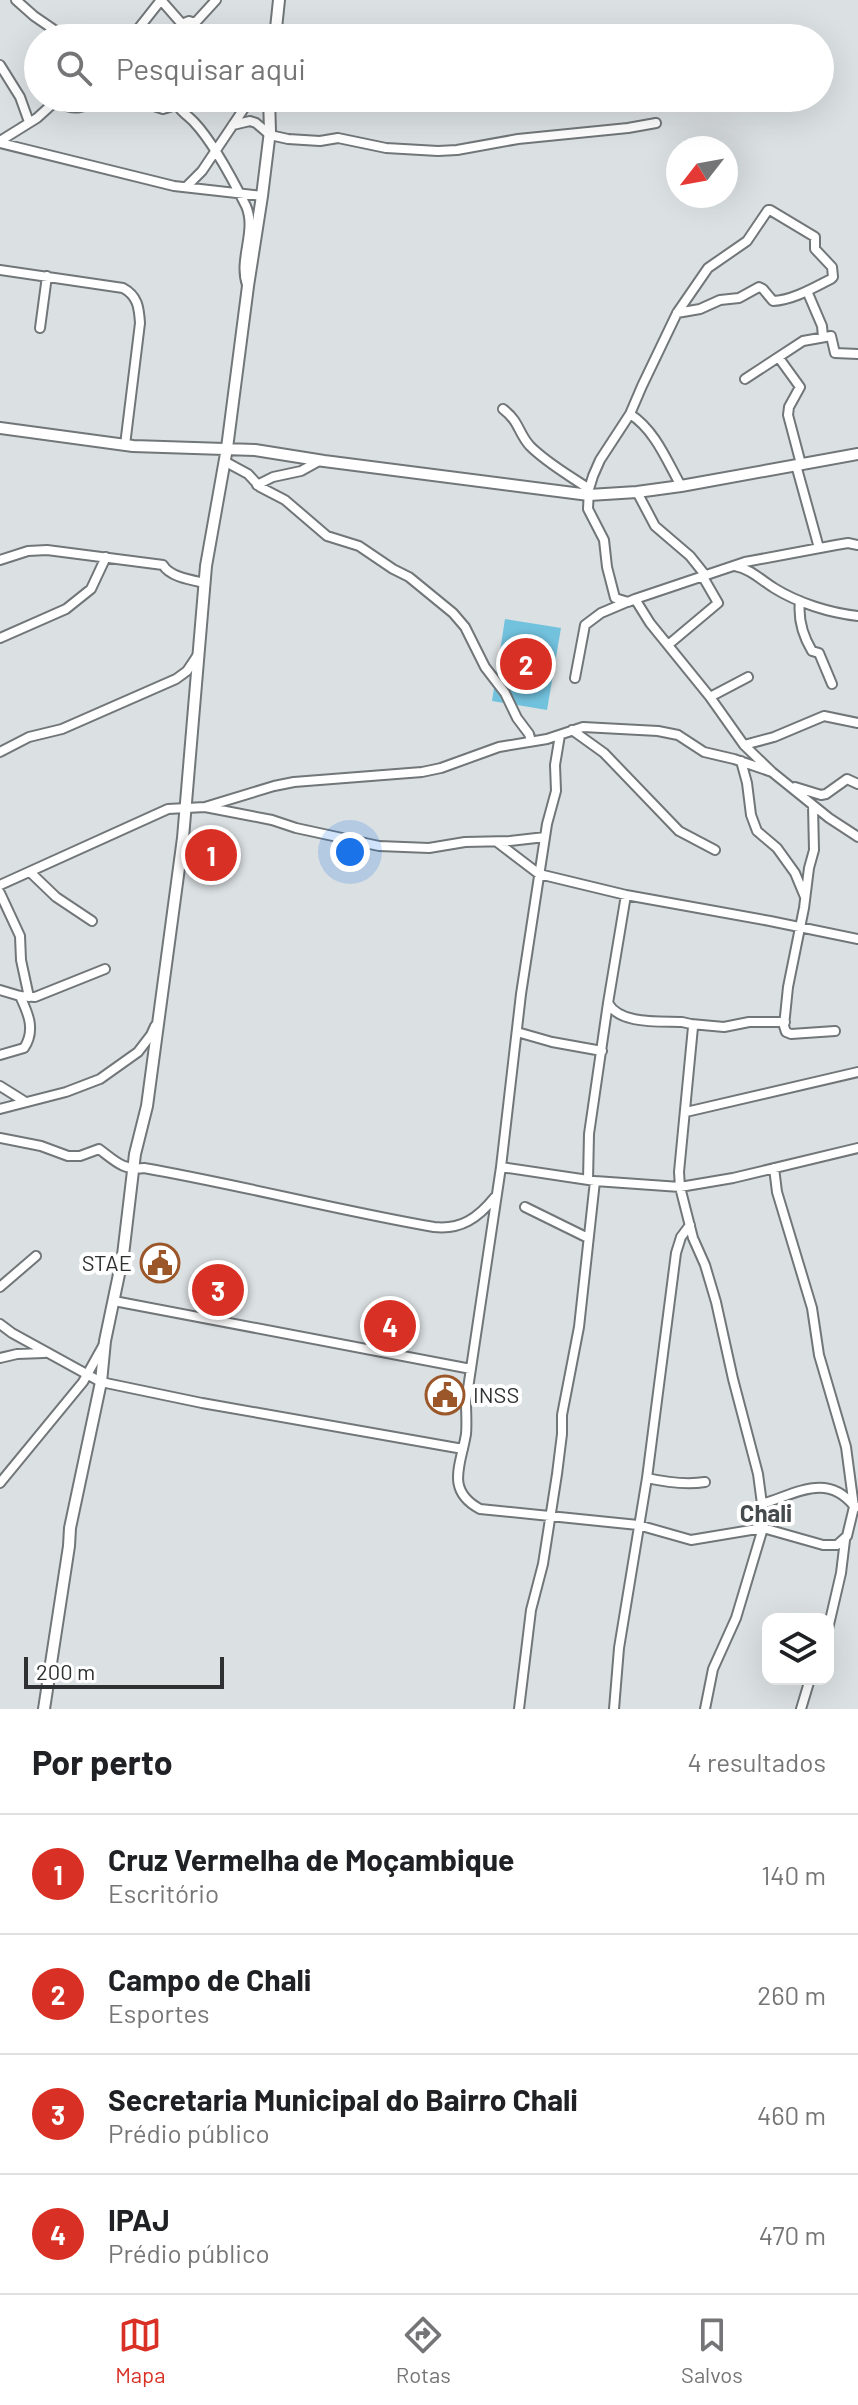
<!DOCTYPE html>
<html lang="pt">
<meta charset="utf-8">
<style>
:root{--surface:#fff;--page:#f2f2f2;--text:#202124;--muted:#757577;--line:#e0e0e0;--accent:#d93025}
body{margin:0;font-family:Barlow,sans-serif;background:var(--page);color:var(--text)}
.controls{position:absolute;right:24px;bottom:24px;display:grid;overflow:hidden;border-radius:16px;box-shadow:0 8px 32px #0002}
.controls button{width:72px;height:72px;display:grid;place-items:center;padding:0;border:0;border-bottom:2px solid var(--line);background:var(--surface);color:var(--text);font:40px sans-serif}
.compass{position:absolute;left:666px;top:136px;width:72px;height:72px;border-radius:50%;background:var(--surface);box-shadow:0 8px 32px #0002;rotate:239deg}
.scale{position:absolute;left:24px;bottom:20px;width:200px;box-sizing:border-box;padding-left:8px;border:4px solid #2e3031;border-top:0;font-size:22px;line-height:28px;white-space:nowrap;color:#2e3031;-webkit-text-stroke:6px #fff;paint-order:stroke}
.you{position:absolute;left:350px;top:852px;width:28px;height:28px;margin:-20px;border:6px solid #fff;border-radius:50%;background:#1a73e8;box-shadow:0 0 0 12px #1a73e833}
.badge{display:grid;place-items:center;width:52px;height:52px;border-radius:50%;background:var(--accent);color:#fff;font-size:26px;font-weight:700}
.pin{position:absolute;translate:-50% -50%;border:4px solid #fff;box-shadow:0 2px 8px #0006}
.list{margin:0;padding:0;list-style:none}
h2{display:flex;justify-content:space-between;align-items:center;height:104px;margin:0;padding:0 32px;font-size:34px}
h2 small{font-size:26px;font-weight:400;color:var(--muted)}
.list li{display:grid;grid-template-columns:52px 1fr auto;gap:24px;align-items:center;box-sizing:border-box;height:120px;padding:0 32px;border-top:2px solid var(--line)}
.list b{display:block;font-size:30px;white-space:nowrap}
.list p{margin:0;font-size:26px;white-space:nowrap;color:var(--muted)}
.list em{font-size:26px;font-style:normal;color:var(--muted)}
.icon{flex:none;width:44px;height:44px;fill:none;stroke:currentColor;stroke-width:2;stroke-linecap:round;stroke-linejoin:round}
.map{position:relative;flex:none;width:858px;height:1709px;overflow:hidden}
.search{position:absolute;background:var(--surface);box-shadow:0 8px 32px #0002;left:24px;right:24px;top:24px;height:88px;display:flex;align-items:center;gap:20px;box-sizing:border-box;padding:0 28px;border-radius:44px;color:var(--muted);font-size:30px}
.sheet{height:584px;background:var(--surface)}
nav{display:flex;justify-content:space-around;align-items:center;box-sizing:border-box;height:112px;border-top:2px solid var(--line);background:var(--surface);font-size:22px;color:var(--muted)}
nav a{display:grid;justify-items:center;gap:4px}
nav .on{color:var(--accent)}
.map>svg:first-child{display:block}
.green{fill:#72c2de}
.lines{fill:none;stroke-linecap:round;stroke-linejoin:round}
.minor-casing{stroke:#717678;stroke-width:12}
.tertiary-casing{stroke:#717678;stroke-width:14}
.minor{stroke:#fff;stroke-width:8}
.tertiary{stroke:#fff;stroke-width:10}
.labels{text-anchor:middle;stroke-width:8;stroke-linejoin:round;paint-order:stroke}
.poi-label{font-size:22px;fill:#2e3031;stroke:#fff;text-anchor:end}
.neighbourhood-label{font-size:24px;font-weight:bold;fill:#464b4d;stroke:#fff}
</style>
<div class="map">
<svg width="858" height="1709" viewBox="0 0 858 1709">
<rect width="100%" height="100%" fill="#dbe0e3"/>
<path class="green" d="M505,619L561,628L547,710L492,701Z"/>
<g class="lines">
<g class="minor-casing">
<path id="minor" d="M16,0L34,16L66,38
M161,0L182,24L181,38
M182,24L189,21L195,23L216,0
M131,38L161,0
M0,65L20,97L29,122
M130,98L163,109L176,105
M175,98C177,109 186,114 194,122C212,141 234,182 246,206C257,231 238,259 247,285
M56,102C77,112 83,107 104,98
M233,125L250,121L256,123L270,135L288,139L320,141L338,138L386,148L438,151L457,150L518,139L628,128L656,123
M0,141L37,118L59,98
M0,143L174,186L262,196
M187,186L202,171L251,98
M0,270L123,288C138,296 139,308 140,323L125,445
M807,291L822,326L823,337
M677,313L700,309L720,300L739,298L759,287L763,289L773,301C793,300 813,288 831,279L833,277L832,267L815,249V237L770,210H768L747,241L708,268L677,313L642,386L630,414L600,460L593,476L589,489L588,509L604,540L607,567L615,598L628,602L635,599L650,623L710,697L744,745L772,772
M40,328L47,276
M779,358L800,387L789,407L788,415L801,464
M745,379L803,341L831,336L835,353L858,354
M503,409C520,422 518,433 530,446C548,464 569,475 589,489
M630,414C655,430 667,461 681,486
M224,461L248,474L260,487L285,500L327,536L359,546L393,569L409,577L453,613L465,627L485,667L505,693L517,718L529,734L531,741
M796,465L819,548
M257,485L273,477L301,471L319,461
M637,492L655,526L690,556L706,576
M0,560L28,551L47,550L163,565C170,577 191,580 205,583
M735,566C751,569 761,580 774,588C798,603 830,613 858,616
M635,599L745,562L836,545L848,543L858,545
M800,601C798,618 803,636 812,651L819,653L832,684
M0,638L66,609L91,589L106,557
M668,645L718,603L703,577
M575,678L585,625L601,613L627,602
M710,697L748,677
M572,730L604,753L679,831L715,850
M744,745L774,737L824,716L858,723
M0,752L29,737L62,729L176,679L187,671L197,656
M741,761L747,783L751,815L757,831L777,848L795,873L805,897
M795,787L821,795L826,794L847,779L858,784
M813,806L814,850L809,868L804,908L788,987L784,1026L786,1032L791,1034L835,1031
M205,807L274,786L294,782L422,772L441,768L499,747L547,739L583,727L658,731L678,735L704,752L734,759L772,772L829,818L858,837
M497,842L539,874L626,895L770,921L858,939
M30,872L56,897L92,921
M0,885L168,809L205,807L272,820L296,828L379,846L429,848L465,842L510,841L545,837
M0,893L20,936L21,960L29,997
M626,895L608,1003C620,1025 660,1021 682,1022L691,1024L693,1027L679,1172L680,1187L693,1238L705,1265L716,1302L733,1379L758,1474L762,1504L763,1528L736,1618L713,1669L705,1709
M0,990L20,996L35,997L105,969
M691,1024L724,1027L749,1022H785
M517,1032L552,1042L602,1051
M0,1055L24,1048C36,1030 28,1013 20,996
M0,1086L24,1101
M0,1109L66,1092L100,1079L138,1052L151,1035L155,1026
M686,1112L858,1072
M0,1138L41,1146L68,1156H80L99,1149C114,1160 123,1171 144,1168C241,1185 336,1210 434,1227C461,1230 478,1218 495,1197
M858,1148L733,1178L680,1187L595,1181L501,1167L466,1402C466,1413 467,1424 466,1434C461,1465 445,1490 480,1509L638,1525L691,1540L763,1528L823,1545H837L847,1536L854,1507H858
M501,1167L521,994L547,824L556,791L555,765L560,735
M774,1168L777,1192L812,1308L819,1355L846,1447L854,1507
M588,1180L589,1134L608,1003
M525,1207L588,1238
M0,1287L36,1256
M114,1301L471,1369
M0,1324L12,1333L101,1382L202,1403L463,1449
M0,1358L17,1354L44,1353
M647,1478C665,1482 686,1485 705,1482
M0,1483L83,1382L103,1346
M762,1504C796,1494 827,1472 854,1506
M828,1629L841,1573L845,1540
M519,1709L531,1610L543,1564L557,1474L562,1434V1415L579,1327L595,1181
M614,1709L619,1648L647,1478L676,1253L681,1237L690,1225
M801,1709L810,1679"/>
</g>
<g class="tertiary-casing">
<path id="tertiary" d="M275,38L279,0
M0,428L133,446L255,450L324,461L589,495L637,492L681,486L858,454
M44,1709L69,1546L70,1528L101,1382L105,1341L123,1255L135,1154L147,1106L183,838L206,566L227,448L248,286L262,196L270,131L269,98"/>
</g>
<use href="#minor" class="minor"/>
<use href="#tertiary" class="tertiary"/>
</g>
<defs>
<g id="civic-ring" transform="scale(2)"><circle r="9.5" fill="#fff" stroke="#9b5729" stroke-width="1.5"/><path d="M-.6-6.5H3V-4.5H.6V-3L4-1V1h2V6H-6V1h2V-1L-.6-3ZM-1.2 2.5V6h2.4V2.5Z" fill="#9b5729"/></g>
</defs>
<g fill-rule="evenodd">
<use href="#civic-ring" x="160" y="1263"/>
<use href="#civic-ring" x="445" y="1395"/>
</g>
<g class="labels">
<g class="poi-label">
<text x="132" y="1271">STAE</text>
<text x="473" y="1403" text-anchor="start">INSS</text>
</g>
<g class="neighbourhood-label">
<text x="766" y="1522">Chali</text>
</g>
</g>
</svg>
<div class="controls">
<button><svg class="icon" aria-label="layers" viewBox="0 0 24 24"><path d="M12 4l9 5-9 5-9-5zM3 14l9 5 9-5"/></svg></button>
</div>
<svg class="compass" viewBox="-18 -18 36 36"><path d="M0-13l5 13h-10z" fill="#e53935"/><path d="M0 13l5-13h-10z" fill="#757577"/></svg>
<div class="scale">200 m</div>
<div class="you"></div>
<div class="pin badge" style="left:211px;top:855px">1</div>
<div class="pin badge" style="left:526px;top:664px">2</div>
<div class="pin badge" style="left:218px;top:1290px">3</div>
<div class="pin badge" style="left:390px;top:1326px">4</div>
<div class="search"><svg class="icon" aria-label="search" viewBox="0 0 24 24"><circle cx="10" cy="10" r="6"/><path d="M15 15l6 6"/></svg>Pesquisar aqui</div>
</div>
<section class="sheet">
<h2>Por perto<small>4 resultados</small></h2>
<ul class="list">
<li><span class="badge">1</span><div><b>Cruz Vermelha de Moçambique</b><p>Escritório</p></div><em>140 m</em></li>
<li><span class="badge">2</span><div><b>Campo de Chali</b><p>Esportes</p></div><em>260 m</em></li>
<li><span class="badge">3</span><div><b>Secretaria Municipal do Bairro Chali</b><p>Prédio público</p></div><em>460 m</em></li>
<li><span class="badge">4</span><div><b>IPAJ</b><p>Prédio público</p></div><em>470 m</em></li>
</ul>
</section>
<nav>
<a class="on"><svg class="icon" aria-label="map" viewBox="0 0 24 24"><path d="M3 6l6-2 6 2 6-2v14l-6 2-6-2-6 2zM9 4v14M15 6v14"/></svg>Mapa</a>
<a><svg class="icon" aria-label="directions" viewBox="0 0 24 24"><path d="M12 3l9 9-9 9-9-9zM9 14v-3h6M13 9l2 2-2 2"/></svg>Rotas</a>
<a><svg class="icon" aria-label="saved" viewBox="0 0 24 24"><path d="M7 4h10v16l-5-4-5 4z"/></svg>Salvos</a>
</nav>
